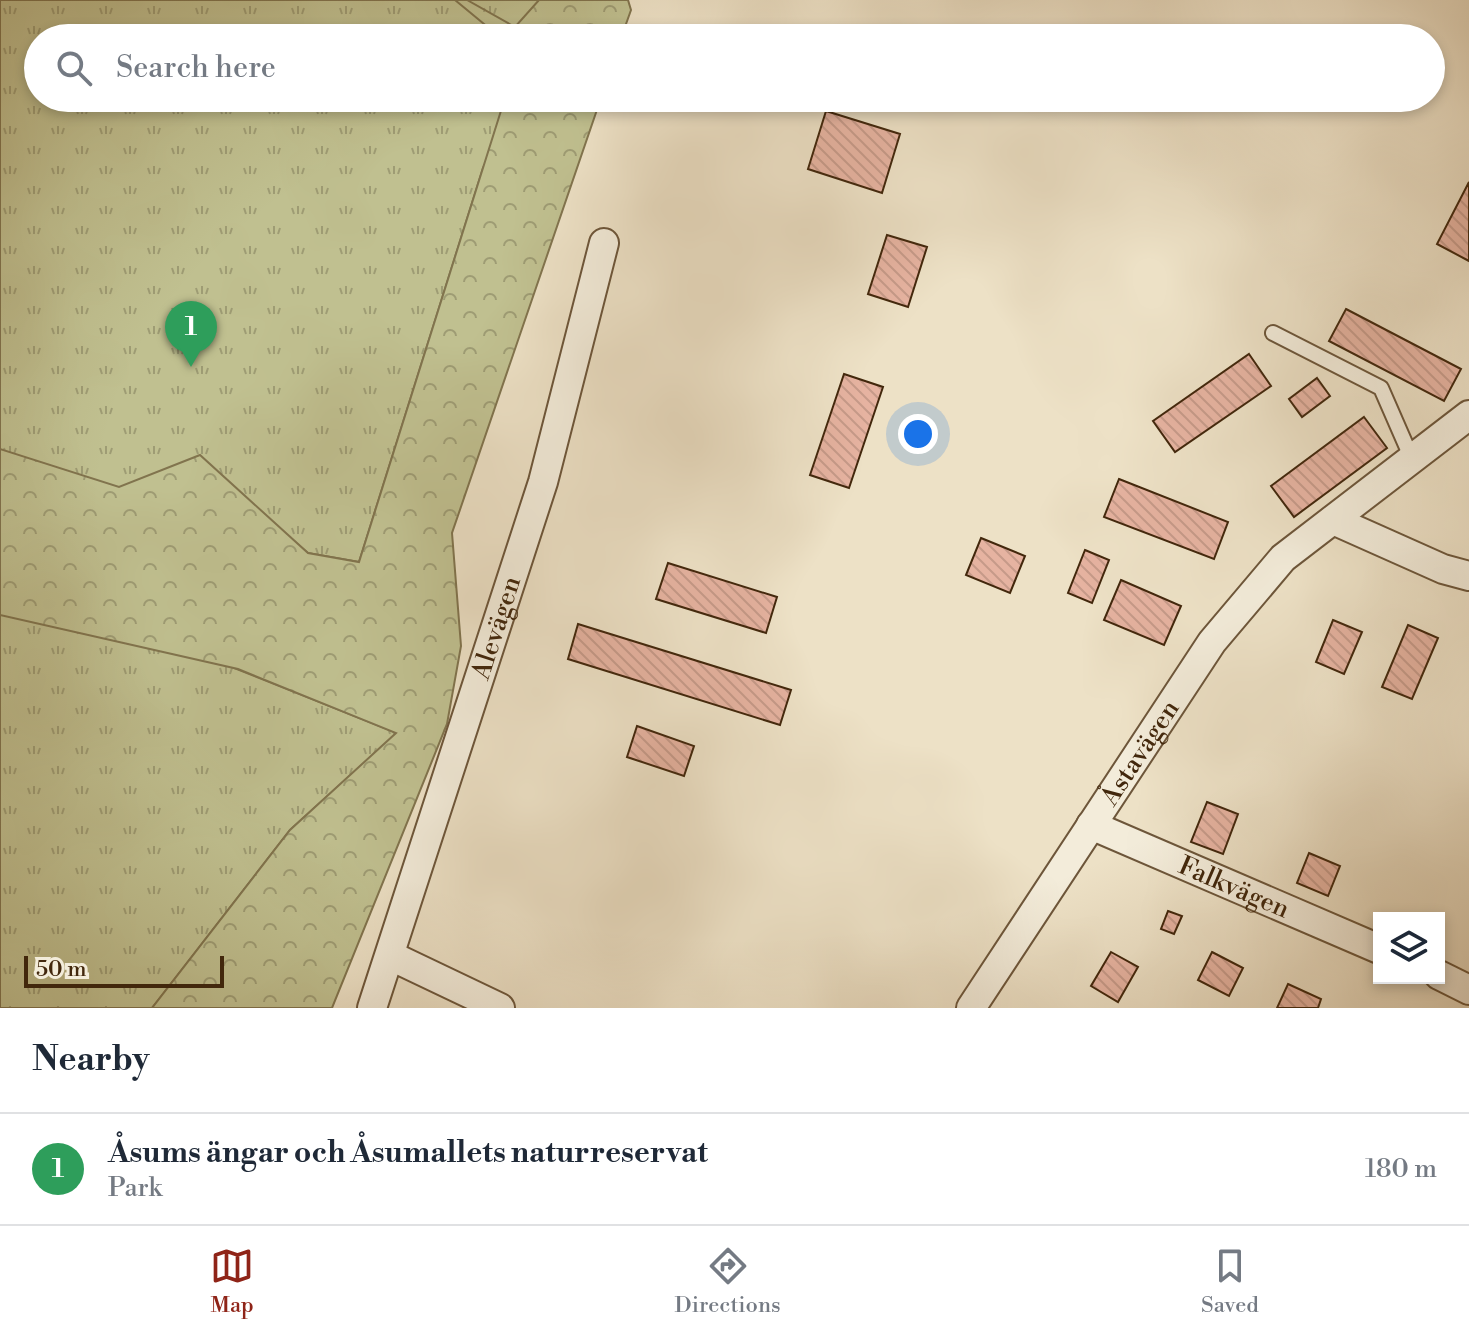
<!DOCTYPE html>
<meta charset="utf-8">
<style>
:root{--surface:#fff;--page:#f2f2f3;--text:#1f2937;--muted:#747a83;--line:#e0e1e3;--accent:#8f2418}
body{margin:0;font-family:"Libre Bodoni",serif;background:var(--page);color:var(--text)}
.controls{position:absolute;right:24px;bottom:24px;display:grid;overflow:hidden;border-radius:0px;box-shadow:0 4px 12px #0003}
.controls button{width:72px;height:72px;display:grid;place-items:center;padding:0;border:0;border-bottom:2px solid var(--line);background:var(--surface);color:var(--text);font:40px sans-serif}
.scale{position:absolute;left:24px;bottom:20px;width:200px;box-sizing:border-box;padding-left:8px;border:4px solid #42270c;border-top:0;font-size:22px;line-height:28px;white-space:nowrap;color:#42270c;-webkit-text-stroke:6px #f3ecda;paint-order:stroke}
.you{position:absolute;left:918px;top:434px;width:28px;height:28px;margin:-20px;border:6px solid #fff;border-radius:50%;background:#1a73e8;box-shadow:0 0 0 12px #1a73e833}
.badge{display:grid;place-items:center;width:52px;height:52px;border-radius:50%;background:var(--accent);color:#fff;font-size:26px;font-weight:700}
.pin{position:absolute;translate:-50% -66px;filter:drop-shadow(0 2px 4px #0008)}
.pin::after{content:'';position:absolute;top:42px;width:28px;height:24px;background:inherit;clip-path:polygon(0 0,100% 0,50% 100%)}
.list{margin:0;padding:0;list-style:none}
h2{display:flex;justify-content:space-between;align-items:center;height:104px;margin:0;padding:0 32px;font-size:34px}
h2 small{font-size:26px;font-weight:400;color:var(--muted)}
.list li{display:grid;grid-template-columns:52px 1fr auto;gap:24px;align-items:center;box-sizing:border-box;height:112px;padding:0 32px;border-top:2px solid var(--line)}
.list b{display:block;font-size:30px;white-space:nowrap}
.list p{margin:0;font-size:26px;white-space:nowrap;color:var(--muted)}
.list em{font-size:26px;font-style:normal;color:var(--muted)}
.icon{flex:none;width:44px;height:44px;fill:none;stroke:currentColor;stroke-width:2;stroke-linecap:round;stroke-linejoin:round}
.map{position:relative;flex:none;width:1469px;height:1008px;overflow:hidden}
.search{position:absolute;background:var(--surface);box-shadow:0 4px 12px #0003;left:24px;right:24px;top:24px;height:88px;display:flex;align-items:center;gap:20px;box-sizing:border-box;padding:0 28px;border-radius:44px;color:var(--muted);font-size:30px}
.sheet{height:216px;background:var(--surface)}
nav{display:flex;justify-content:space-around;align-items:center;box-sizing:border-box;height:112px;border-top:2px solid var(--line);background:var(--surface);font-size:22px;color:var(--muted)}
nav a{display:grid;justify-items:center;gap:4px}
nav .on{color:var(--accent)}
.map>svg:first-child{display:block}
.grass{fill:url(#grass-tufts);stroke:#81744e;stroke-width:2}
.forest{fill:url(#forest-crowns);stroke:#81744e;stroke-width:2}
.building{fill:url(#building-back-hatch);stroke:#42270c;stroke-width:2}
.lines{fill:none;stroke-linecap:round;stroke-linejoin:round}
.lane-casing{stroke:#6d563a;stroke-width:18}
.street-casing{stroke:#6d563a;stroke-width:32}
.lane{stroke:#f3ecda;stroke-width:14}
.street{stroke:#f3ecda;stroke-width:28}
.labels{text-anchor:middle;stroke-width:6;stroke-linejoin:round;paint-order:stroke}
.street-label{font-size:26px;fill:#42270c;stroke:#f3ecda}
</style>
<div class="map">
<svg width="1469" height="1008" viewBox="0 0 1469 1008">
<defs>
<pattern id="grass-tufts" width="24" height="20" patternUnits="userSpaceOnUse" patternTransform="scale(2)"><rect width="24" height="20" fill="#c0c090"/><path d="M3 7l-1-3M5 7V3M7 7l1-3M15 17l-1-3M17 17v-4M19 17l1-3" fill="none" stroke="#9e9c74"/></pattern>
<pattern id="forest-crowns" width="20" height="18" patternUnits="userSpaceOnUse" patternTransform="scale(2)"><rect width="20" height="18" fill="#c0c090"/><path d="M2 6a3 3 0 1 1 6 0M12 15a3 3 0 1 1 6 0" fill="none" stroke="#9e9c74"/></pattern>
<pattern id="building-back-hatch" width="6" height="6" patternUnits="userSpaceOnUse" patternTransform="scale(2)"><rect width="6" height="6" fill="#e6b3a1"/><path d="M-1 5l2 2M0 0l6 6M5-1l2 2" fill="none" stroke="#c69a89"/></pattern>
</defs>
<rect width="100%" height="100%" fill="#ede1c6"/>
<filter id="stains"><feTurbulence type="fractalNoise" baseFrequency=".0025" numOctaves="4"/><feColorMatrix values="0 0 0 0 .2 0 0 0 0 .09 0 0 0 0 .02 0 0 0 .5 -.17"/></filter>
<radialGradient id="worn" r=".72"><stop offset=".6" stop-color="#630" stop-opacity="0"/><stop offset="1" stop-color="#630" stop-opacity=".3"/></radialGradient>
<path class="grass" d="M0,0H568L548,38H38V98H518L483,168L359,562L308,553L294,541L234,668L397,733L290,830L152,1008H0Z"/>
<path class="forest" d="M455,0H467L515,27L539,0H628L631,10L621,38H501Z
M505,98H601L452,533L461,646L447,724L332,1008H152L290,830L396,733L238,669L0,615V449L119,487L200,455L308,553L359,562Z"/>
<path class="building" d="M826,111L900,134L882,193L808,169Z
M1469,182V261L1437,244Z
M887,235L927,247L908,307L868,294Z
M1346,309L1461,369L1444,401L1329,341Z
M1249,354L1271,386L1175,452L1153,421Z
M844,374L883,387L849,488L810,475Z
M1317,378L1330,396L1302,417L1289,399Z
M1364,417L1387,448L1294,517L1271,486Z
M1119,479L1228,522L1214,559L1104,517Z
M981,538L1025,556L1010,593L966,575Z
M1085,550L1109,560L1092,603L1068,593Z
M668,563L777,597L766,633L656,599Z
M1121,580L1181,606L1164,645L1104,620Z
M1333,620L1362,632L1344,674L1316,662Z
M578,624L791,690L780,725L568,659Z
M1408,625L1438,638L1412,699L1382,687Z
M637,726L694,746L684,776L627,757Z
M1207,802L1238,814L1223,854L1191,842Z
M1309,853L1340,866L1328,896L1297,883Z
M1168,911L1182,916L1174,934L1161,929Z
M1111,952L1138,967L1118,1002L1091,986Z
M1212,952L1243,968L1229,996L1198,980Z
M1288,984L1321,999L1318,1008H1277Z"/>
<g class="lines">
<g class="lane-casing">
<path id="lane" d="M1273,333L1381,388L1412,459"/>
</g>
<g class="street-casing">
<g id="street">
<path d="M1333,520L1443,569L1469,576"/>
<path id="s1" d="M1091,825L1379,949"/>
<path d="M391,956L500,1008"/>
<path d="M1439,975L1469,990"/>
<path id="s2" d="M372,1008L543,482L604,243"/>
<path id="s3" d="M971,1008L1212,642L1283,558L1469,415"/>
</g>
</g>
<use href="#lane" class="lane"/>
<use href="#street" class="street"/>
</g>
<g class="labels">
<g class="street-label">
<text dy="9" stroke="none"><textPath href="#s2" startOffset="400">Alevägen</textPath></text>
<text dy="9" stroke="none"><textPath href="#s3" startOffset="306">Åstavägen</textPath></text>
<text dy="9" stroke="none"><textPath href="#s1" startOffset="156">Falkvägen</textPath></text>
</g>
</g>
<rect width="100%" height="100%" filter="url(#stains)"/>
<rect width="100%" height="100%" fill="url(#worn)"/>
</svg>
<div class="controls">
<button><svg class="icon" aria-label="layers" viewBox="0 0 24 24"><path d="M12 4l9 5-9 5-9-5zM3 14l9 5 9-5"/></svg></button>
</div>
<div class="scale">50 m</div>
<div class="you"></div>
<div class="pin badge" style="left:191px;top:367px;background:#2e9e5b">1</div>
<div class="search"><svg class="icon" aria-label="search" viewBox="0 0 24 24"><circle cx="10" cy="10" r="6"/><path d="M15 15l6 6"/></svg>Search here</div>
</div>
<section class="sheet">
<h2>Nearby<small></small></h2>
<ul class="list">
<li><span class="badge" style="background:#2e9e5b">1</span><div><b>Åsums ängar och Åsumallets naturreservat</b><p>Park</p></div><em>180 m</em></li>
</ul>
</section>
<nav>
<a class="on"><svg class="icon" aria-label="map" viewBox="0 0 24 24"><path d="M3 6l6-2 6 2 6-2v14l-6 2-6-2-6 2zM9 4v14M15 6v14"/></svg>Map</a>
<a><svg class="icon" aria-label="directions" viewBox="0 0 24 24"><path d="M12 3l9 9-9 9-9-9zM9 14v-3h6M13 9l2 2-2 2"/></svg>Directions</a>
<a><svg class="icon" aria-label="saved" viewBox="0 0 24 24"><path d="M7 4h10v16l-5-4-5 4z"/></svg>Saved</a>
</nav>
